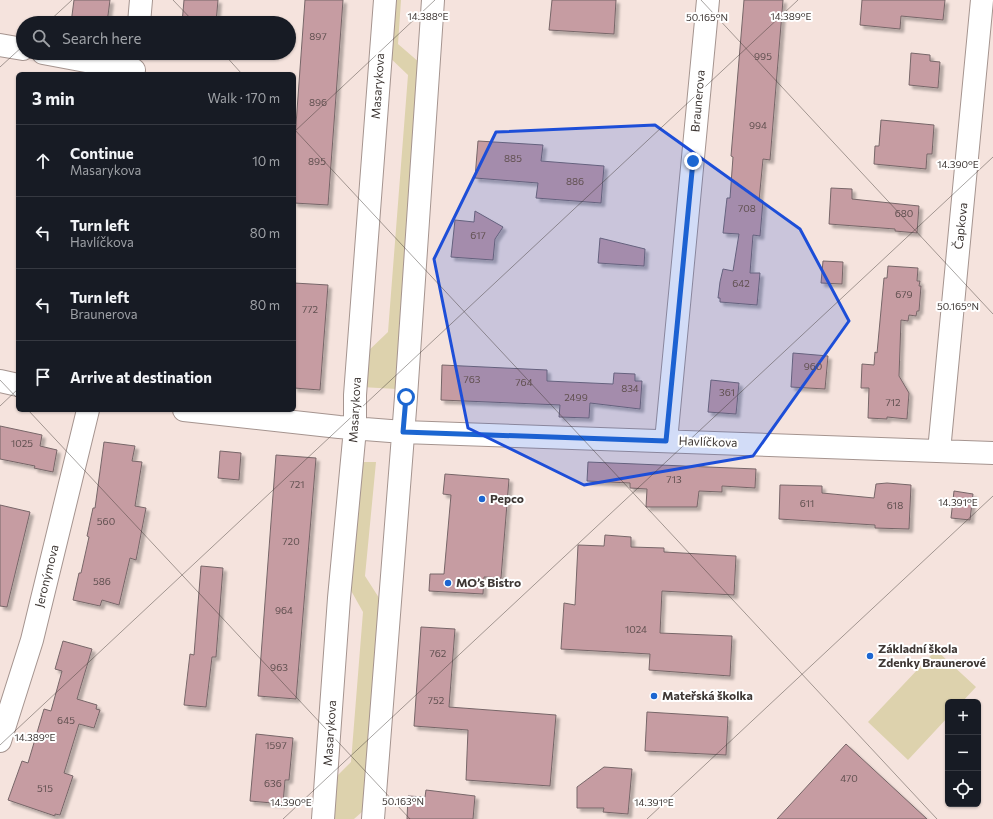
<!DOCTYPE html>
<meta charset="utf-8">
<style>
:root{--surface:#171b24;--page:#20242c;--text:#f1f3f6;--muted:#9ea1a6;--line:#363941}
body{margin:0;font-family:Commissioner,sans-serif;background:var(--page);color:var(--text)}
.controls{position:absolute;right:12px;bottom:12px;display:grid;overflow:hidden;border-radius:6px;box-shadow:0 1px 3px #0004}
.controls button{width:36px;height:36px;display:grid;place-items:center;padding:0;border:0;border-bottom:1px solid var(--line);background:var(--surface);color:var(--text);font:20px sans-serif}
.stop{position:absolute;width:12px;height:12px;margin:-9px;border:3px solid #1c66d1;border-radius:50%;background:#fff}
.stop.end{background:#1c66d1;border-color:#fff;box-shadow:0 1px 4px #0008}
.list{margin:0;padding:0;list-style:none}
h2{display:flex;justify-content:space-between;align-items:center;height:52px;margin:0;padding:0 16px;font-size:17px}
h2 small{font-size:13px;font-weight:400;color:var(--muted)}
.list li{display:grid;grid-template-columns:26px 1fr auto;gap:12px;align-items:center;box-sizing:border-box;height:72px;padding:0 16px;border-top:1px solid var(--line)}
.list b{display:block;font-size:15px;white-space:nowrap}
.list p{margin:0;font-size:13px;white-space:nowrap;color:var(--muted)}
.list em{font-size:13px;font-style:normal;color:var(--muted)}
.icon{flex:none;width:22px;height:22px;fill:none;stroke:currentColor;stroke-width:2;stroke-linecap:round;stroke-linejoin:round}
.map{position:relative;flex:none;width:993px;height:819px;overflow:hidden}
.search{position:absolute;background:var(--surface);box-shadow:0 1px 3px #0004;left:16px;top:16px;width:280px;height:44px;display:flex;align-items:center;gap:10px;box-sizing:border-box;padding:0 14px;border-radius:22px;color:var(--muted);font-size:15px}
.panel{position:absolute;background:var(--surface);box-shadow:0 1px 3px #0004;left:16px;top:72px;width:280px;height:340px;border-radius:6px}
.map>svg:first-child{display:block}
.green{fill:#ddd2ad}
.building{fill:#c69ca2;stroke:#776668;filter:url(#shadow)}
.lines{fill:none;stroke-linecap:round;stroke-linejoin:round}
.street-casing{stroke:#a5948f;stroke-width:24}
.street{stroke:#fff;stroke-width:22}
.route{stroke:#1c66d1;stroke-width:5}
.marked{fill:#1d4ed8;fill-opacity:0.2;stroke:#1d4ed8;stroke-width:3;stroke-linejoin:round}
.ticks{fill:none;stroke:#3e3734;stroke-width:1;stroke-opacity:0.45}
.poi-dot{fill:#1c66d1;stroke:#fff;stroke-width:1.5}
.labels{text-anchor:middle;stroke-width:4;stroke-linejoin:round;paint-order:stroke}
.number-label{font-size:10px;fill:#605050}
.street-label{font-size:12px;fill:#3e3734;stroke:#fff}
.poi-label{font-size:12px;font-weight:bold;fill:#3e3734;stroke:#fff;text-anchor:start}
.ticks-label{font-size:10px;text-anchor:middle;fill:#3e3734;stroke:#fff;stroke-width:4;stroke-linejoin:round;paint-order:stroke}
</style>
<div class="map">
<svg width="993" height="819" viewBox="0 0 993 819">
<defs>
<filter id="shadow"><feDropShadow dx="3.5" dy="3.5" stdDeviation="1" flood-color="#0004"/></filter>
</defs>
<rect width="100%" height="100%" fill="#f5e3dd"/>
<path class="green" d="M389,0H401L398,44L420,63L397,389L361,387L365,354L388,332L408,75L386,54Z
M364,462H376L365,576L381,601L363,811L354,819H331L334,779L351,762L363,612L349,587L359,467Z
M936,650L976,687L962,702H948V717L908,760L868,722Z"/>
<path class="building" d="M74,0H110L107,23H71Z
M184,0H218L216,23H182Z
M305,0H343L328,205L294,203V152Z
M552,0H616L614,34L549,30Z
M744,0H783L770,160L763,159L759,201H763L760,236L753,235L750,273H760L757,305L720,302V298H718L720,282L723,269L733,271L739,234L723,233L727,198H730L733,157L731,156Z
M862,0H945L943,20L901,16L900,29L860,25Z
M911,53L930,55V61L940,62L938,88L909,85Z
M881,120L934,125L932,154H927L926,169L874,164L875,146H879Z
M478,141L543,145L541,161L604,166L601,203L536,198L538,183L475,178Z
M831,188L852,189V199L919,206L917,233L895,231V229L829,224Z
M475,211L503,227L495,239L493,260L451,257L455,220L474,222Z
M600,238L645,249L644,266L598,263Z
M823,261L843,262L842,284L821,283Z
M888,266L918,268L917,281H920L919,286H921L919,311H917L916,316L909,315L908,321L901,320L899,376L909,393L907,419L887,417V419L868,418L869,388H861L862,364L874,365L875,352L877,353L884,278H887Z
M294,283L328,285L320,390L294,388Z
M793,353L828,356L825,389L791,387Z
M442,365L547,370V381L613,384L614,373L635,374V381H642L640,409L590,403L589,418L559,417L560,405L441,400Z
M711,380L739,383L736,414L708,412Z
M0,426L42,435L40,446L57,450L53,472L34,468L35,466L0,459Z
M104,442L135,446L132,461L142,462L135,506L146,508L136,560L130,558L119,605L102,600L100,606L73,600L79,573H81L89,537L87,536L93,508H95Z
M220,451L241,453L239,480L218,478Z
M276,455L316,458L296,699L258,696Z
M588,462L756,469L755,488L722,486V492L699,491L697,507H646L647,489L630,488V483L587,481Z
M445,474L509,479L501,578L484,577L483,594L429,591L430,574H444L451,495L443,494Z
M887,483L911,485L909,529L875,528V525L779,519L780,485L822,486V493L874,498L876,484Z
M954,491L973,494L970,520L951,518Z
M0,505L30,512L7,607L0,606Z
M605,535L631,537V547L664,548V552L736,556L734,595L662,591L660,633L732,636L730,676L649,670L650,654L561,649L564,603L575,605L578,545L604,546Z
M201,566L223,568L216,657H212L206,707L184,705L190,654L194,655Z
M421,627L455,629L449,707L556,715L550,786L466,780L468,730L414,726Z
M63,641L92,649L77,699L97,705L96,709L100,710L94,728L79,724L64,773L73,776L60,815L55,814V816L8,800L22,761L28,763L44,709L51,711L62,671L55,669Z
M647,712L728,717L726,755L645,751Z
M256,734L293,738L289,780H285L283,804L250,801Z
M846,744L927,819H777Z
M604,767L632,769L628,814L603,812L604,808H577V787Z
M426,790L475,796L473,819H407L408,796L425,797Z"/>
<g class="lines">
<g class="street-casing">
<path id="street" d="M139,23L141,0
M0,45L23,49
M43,53L134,70
M0,381L18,385
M184,410L339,427L403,432L993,453
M666,441L708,0
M939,451L982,0
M0,741L32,640L88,410
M323,819L339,598L355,429V395L385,0
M373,819L406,397L433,0"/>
</g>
<use href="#street" class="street"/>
</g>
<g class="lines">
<path class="route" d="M406,397L403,432L666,441L693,161"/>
</g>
<path class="marked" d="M655,125L800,229L849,321L753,456L584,485L468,428L434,259L496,132Z"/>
<path class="ticks" d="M173,0L195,23M701,0L993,314M47,23L72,0M223,53L242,74M0,67L23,46M294,129L937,819M294,132L435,0M0,380L18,399M0,406L18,389M28,410L410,819M0,745L798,0M283,819L993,157M647,819L993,496"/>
<g class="poi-dot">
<circle cx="482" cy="499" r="4"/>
<circle cx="448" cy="583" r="4"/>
<circle cx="870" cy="656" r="4"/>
<circle cx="654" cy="696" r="4"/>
</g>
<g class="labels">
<g class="number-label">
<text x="318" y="40">897</text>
<text x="763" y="60">995</text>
<text x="318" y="106">896</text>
<text x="758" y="129">994</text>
<text x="513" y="162">885</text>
<text x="317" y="165">895</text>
<text x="575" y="185">886</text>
<text x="747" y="212">708</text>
<text x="904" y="217">680</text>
<text x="478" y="239">617</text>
<text x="741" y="287">642</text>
<text x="904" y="298">679</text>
<text x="310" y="313">772</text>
<text x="813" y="370">960</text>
<text x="472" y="383">763</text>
<text x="524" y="386">764</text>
<text x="630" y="392">834</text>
<text x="727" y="396">361</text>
<text x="576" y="401">2499</text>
<text x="893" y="406">712</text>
<text x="22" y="447">1025</text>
<text x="674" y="483">713</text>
<text x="297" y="488">721</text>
<text x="807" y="507">611</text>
<text x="895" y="509">618</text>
<text x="106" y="525">560</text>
<text x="291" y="545">720</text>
<text x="102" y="585">586</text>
<text x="284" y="614">964</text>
<text x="636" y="633">1024</text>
<text x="438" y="657">762</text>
<text x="279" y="671">963</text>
<text x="436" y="704">752</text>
<text x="66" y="724">645</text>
<text x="276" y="749">1597</text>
<text x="849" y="782">470</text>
<text x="273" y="787">636</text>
<text x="45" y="792">515</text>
</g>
<g class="street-label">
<text transform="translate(378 86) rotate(-86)" y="4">Masarykova</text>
<text transform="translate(698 101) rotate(-85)" y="4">Braunerova</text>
<text transform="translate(961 226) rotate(-84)" y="4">Čapkova</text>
<text transform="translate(355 410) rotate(-87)" y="4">Masarykova</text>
<text transform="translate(708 442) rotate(2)" y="4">Havlíčkova</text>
<text transform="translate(47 576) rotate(-76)" y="4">Jeronýmova</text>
<text transform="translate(330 733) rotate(-86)" y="4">Masarykova</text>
</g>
<g class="poi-label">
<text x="490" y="503">Pepco</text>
<text x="456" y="587">MO’s Bistro</text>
<text x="878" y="653">Základní škola<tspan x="878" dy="14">Zdenky Braunerové</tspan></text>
<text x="662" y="700">Mateřská školka</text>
</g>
</g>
<g class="ticks-label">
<text x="428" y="20">14.388°E</text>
<text x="791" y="20">14.389°E</text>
<text x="707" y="21">50.165°N</text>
<text x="958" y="168">14.390°E</text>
<text x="958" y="310">50.165°N</text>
<text x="958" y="506">14.391°E</text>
<text x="35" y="741">14.389°E</text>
<text x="403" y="805">50.163°N</text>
<text x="291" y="806">14.390°E</text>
<text x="654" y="806">14.391°E</text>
</g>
</svg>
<div class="controls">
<button>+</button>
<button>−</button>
<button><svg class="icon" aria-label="locate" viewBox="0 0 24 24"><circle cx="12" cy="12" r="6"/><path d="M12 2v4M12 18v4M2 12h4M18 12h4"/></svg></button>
</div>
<div class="stop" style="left:406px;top:397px"></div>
<div class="stop end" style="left:693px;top:161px"></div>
<div class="search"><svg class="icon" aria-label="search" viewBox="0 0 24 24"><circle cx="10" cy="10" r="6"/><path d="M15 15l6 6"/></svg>Search here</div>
<section class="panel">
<h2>3 min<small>Walk · 170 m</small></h2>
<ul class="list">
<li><svg class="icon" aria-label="ahead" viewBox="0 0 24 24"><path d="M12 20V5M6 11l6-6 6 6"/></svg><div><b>Continue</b><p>Masarykova</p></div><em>10 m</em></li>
<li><svg class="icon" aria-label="left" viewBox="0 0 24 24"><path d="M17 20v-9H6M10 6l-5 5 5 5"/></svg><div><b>Turn left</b><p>Havlíčkova</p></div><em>80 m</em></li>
<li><svg class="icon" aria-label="left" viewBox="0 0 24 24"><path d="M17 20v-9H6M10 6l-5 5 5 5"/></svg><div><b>Turn left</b><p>Braunerova</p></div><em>80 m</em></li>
<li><svg class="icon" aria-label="arrive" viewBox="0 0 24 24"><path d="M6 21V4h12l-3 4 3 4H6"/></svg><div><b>Arrive at destination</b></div></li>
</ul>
</section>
</div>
